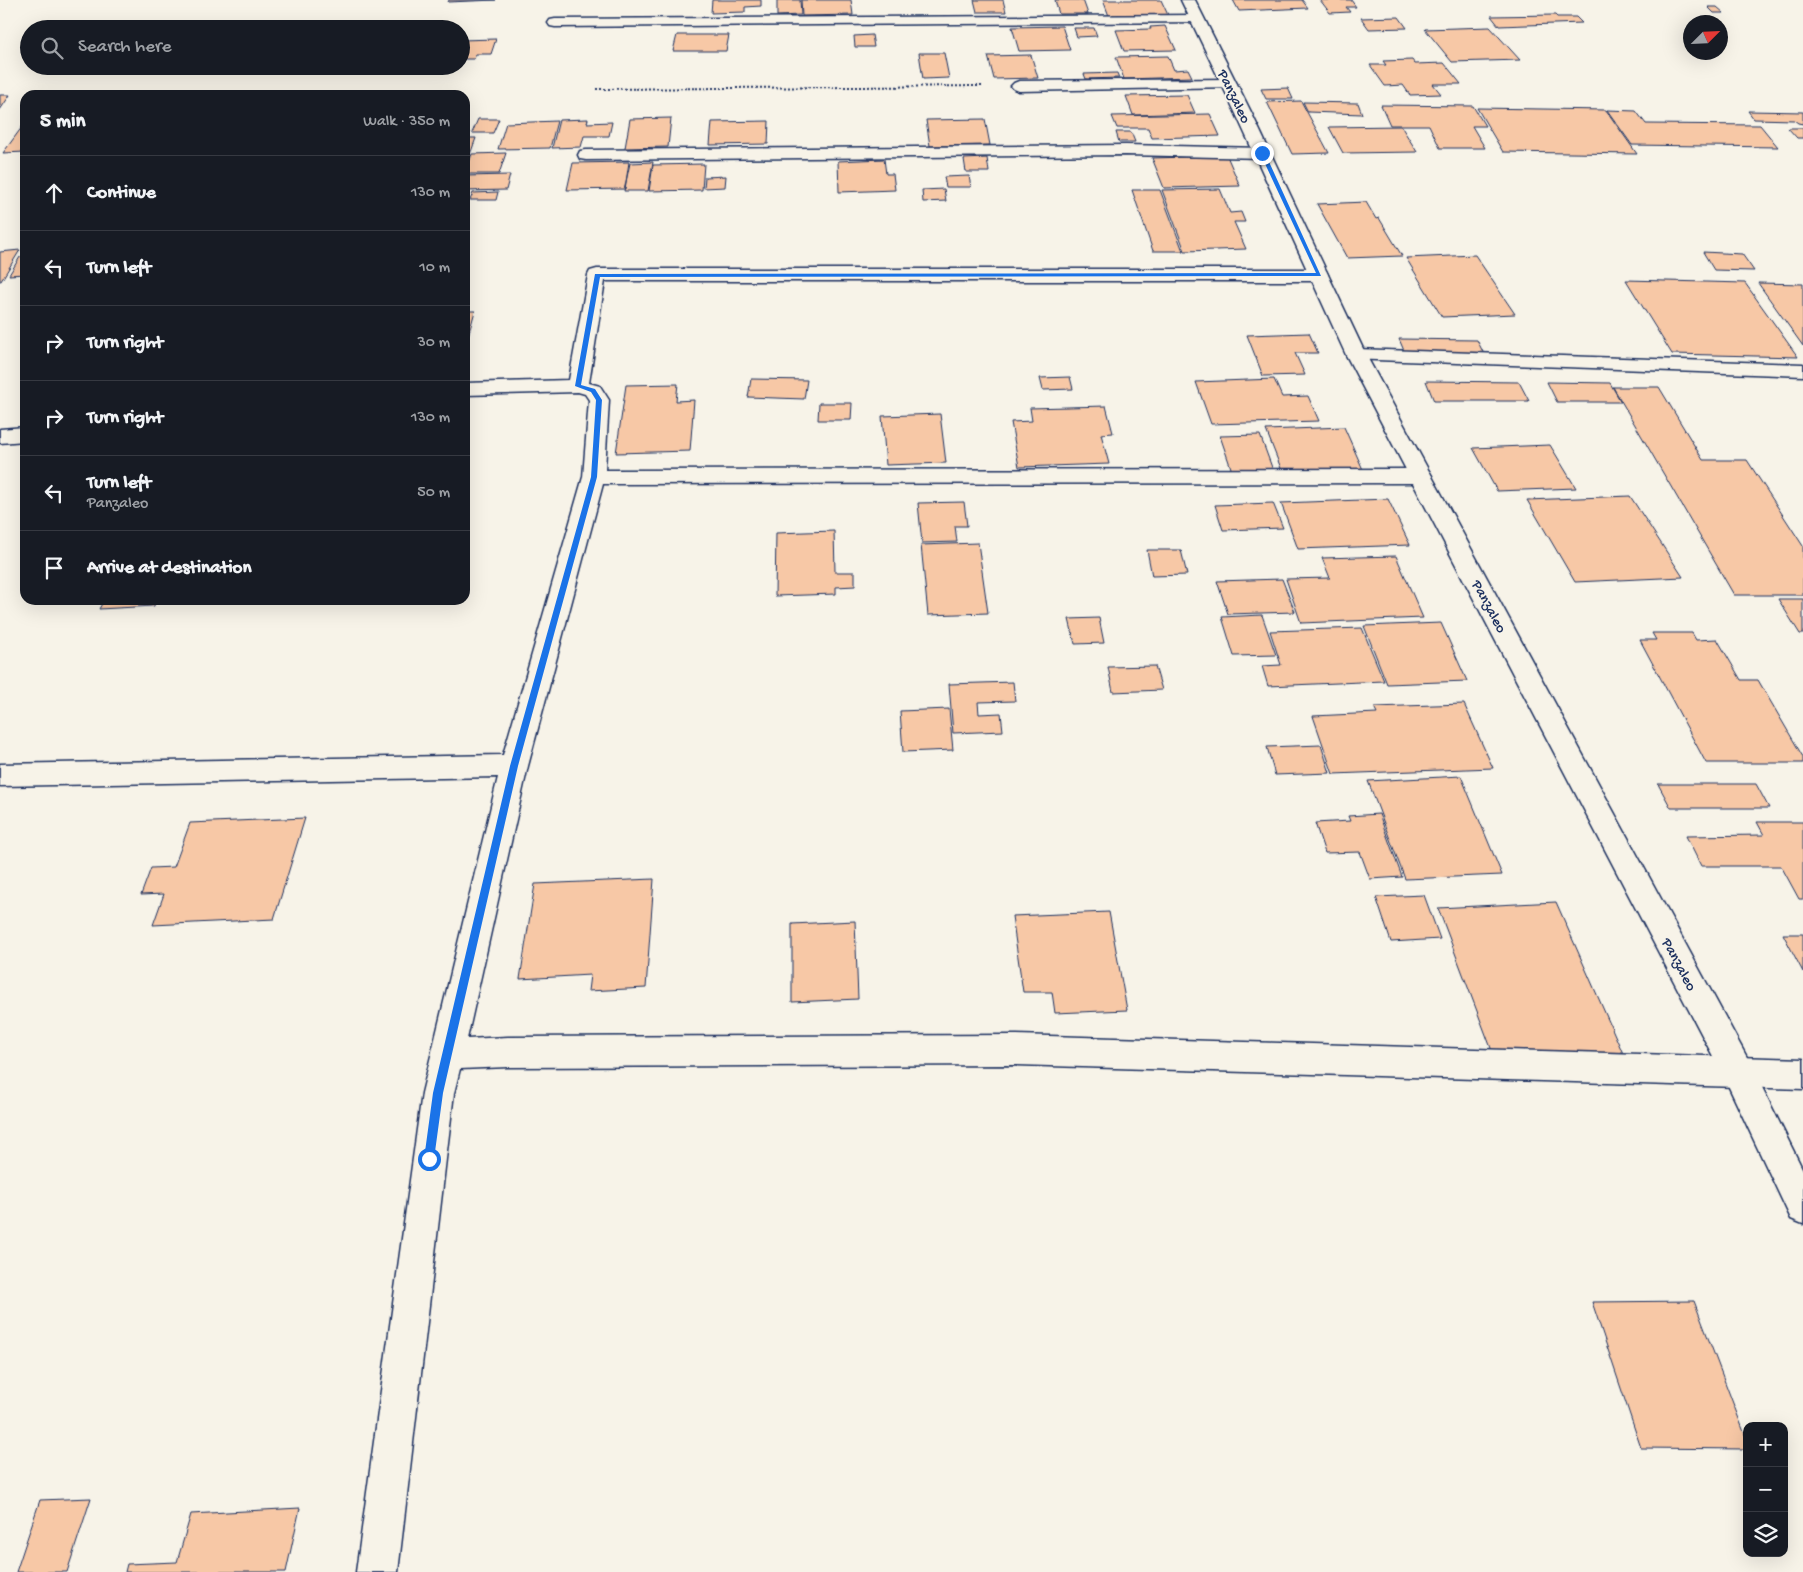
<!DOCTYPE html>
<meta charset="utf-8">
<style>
:root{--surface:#171b24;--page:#242831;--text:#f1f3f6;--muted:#9ea1a6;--line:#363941}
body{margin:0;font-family:"Gochi Hand",sans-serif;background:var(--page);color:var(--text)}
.controls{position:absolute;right:15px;bottom:15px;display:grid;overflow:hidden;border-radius:10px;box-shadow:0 5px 20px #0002}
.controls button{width:45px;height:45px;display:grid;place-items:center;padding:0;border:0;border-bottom:1px solid var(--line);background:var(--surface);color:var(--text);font:25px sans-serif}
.compass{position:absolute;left:1683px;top:15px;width:45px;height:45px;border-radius:50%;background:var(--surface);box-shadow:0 5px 20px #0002;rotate:66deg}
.stop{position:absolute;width:15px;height:15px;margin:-11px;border:4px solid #1a73e8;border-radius:50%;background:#fff}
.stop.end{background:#1a73e8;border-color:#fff;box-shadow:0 1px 5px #0008}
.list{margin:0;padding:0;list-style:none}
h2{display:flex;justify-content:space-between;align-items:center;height:65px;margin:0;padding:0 20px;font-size:21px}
h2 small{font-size:16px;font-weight:400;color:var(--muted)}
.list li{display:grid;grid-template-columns:32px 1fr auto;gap:15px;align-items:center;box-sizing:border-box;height:75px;padding:0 20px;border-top:1px solid var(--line)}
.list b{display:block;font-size:19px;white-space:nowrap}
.list p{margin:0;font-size:16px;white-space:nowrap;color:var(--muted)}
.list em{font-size:16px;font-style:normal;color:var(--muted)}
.icon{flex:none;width:28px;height:28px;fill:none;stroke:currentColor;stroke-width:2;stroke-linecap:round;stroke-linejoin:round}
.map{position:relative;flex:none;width:1803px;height:1572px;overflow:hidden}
.search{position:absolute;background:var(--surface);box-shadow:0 5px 20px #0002;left:20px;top:20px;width:450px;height:55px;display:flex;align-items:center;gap:12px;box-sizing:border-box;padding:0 18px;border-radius:28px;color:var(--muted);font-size:19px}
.panel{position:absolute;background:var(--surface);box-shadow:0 5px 20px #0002;left:20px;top:90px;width:450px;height:515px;border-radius:15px}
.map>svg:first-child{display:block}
.building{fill:#f7c8a6;stroke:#1b2f5e}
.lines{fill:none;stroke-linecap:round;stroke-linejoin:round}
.minor-casing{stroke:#1b2f5e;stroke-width:3}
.tertiary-casing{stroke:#1b2f5e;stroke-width:3}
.path{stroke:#1b2f5e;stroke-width:2;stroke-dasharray:2 2;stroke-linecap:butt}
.minor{fill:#f7f3e8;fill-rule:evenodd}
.tertiary{fill:#f7f3e8;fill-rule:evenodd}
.route{fill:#1a73e8}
.labels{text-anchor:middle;stroke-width:4;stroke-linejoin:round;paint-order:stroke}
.street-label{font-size:15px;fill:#1b2f5e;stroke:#f7f3e8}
</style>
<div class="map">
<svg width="1803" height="1572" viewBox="0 0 1803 1572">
<rect width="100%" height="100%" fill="#f7f3e8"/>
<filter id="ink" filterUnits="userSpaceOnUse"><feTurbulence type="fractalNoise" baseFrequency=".02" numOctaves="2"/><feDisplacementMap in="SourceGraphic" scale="10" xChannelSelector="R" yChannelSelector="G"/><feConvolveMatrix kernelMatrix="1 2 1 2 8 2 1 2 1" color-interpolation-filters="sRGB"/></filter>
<g filter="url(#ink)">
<path class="building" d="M449,0H496L448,2Z
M712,0H761V6L745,7V12L711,13Z
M777,0H800L801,15L777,16Z
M801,0H851L853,15L802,16Z
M974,0H1003L1006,12H977Z
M1055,0H1083L1088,14H1059Z
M1103,0H1161L1168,15L1109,16Z
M1233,0H1302L1308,8L1239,11Z
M1320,0H1351L1356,7H1346L1350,12L1330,13Z
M1708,7H1717L1724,13H1714Z
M1555,15L1557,17H1576L1582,23L1499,26L1491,16Z
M1399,17L1407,28L1369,29L1361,18Z
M1062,26L1070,50L1019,51L1012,27Z
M1165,26L1176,50L1124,51L1116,30L1151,29L1150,27Z
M1490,27L1520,60L1452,62L1425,29Z
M1074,28H1094L1097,36L1077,37Z
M677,35H729L726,51H673Z
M872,35L874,47H855L854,36Z
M496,39L491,54H476L474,59H461V40Z
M919,53H944L949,78L923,79Z
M1031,55L1038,78L994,79L988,56Z
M1168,56L1174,70L1188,69L1192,77L1124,79L1116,57Z
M1412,60L1415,64L1444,63L1461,84H1433L1441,94L1410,95L1403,85L1385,86L1370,65H1386L1383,61Z
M1117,73L1119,78L1086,79L1084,74Z
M1288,88L1293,99H1266L1261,89Z
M0,95H10L0,110Z
M1187,95L1195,113L1133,115L1126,96Z
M1301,101L1329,153L1292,154L1267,102Z
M1303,102L1358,103L1362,114L1308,112Z
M1381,105L1473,106L1485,126H1472L1485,148H1440L1429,125H1390Z
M1477,108L1606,110L1637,154L1503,152Z
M1607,110L1636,111L1646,124L1760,125L1778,147L1632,145Z
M1748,111L1803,112V124L1798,123L1794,120L1754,119Z
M1210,114L1220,136L1152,138L1148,128H1117L1112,116Z
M671,118L668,147L625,148L630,119Z
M478,119H499L493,133H472Z
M588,119L587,123L612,122L609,136H584L581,147L552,148L559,120Z
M985,119L990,145L930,146L926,120Z
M557,121L550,148L498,149L506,123Z
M769,121L768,144L710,145L712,122Z
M25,123V152L3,153Z
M1401,126L1417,152L1343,153L1329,127Z
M1788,128H1803V138H1797Z
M1116,132H1131L1135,142H1119Z
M465,138H476L468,160H465Z
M506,153L499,174H465L472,154Z
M1227,156L1240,186L1164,188L1152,158Z
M987,158L989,172H966L964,159Z
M884,159L886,174H893L895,190L839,192L838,161Z
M629,162L625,189L567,190L573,163Z
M653,162L648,191H624L630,163Z
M704,164L702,190L649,191L653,165Z
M510,175L506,190L465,191V176Z
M726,176L725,187L704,188L705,177Z
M969,176L971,187H946L944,177Z
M944,189L946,201L923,202L922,190Z
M1220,189L1230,213L1241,212L1245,222H1234L1246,249L1185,251L1162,190Z
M1132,190H1160L1183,251H1153Z
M498,192L496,200H470L473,193Z
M1366,202L1376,219L1379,218L1402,256L1347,258L1317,204Z
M20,250L1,281H0V252Z
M1703,252L1742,254L1754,271L1714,270Z
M1475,255L1515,314L1442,317L1406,258Z
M20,257H25V274L9,275Z
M1626,280L1745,283L1798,357L1672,354Z
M1758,283L1803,284V346Z
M465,311H475L465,347Z
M1309,333L1318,353H1295L1305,375L1263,376L1247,335Z
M1399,339L1477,340L1484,354L1405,353Z
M1070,377L1073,389L1043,390L1040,378Z
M751,379L807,380L804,399L748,397Z
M1274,379L1282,397L1308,396L1319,421L1211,424L1196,382Z
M1426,381L1519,382L1529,401H1434Z
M1547,382L1610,383L1621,402H1557Z
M678,384L676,401L694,400L690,451L616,453L626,385Z
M1613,387H1659L1703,460H1747L1803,546V595H1734Z
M819,403H852L851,420H818Z
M1106,406L1113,433L1101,434L1109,464L1019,467L1011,422L1032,421L1030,408Z
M940,414L946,463L886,465L882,416Z
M1344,427L1365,474L1284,476L1266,430Z
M1260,435L1274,473L1233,474L1220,436Z
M1550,445L1576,488L1497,491L1473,448Z
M1630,496L1683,577L1575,582L1527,500Z
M1388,499L1410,545L1298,549L1281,503Z
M964,502L967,526H955L957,542L922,543L918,503Z
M1273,503L1283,528L1223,530L1215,505Z
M834,531L835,572H855V586L836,587V594L775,596L776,533Z
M978,543L988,613L928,615L921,545Z
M1147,550H1181L1187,575L1152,576Z
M1396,556L1423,618L1301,623L1286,579L1330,578L1322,558Z
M1282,579L1295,612L1228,614L1217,581Z
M1778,599H1803V634H1800Z
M104,600H156L154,606L99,609Z
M1262,615L1276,655L1234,656L1222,617Z
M1099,618L1104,643L1075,644L1069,619Z
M1441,623L1467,681L1387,684L1364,626Z
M1362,628L1384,681L1268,686L1262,666L1281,665L1270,631Z
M1652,633H1692L1696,640L1717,639L1741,680H1758L1803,757V763H1706L1640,640H1656Z
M1155,666L1162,690L1113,692L1108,667Z
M1013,682L1015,701L978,702L979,714L1001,713L1003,731L953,733L949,684Z
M1464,704L1493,768L1333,774L1313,716L1377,713L1374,707Z
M949,709L953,750L903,752L900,711Z
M1321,745L1330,773L1275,775L1267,747Z
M1461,776L1502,875L1405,879L1368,781Z
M1658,784H1756L1769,808H1671Z
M1379,814L1402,877L1370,879L1360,852L1325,853L1315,823L1350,821L1348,816Z
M305,818L274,919L153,925L164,894L141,895L151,868L174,867L190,823Z
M1757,822H1803V899H1799L1781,866H1701L1686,836L1764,835Z
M654,879L646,988L588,991L590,975L520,979L535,884Z
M1424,895L1440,939L1391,942L1376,897Z
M1556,902L1625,1058L1497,1064L1438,908Z
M1109,912L1127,1010L1055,1013L1052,992H1023L1012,916Z
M855,921L858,999L792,1002V924Z
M1783,934H1803V972Z
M1694,1301L1747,1440V1449L1641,1448L1592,1302Z
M91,1498L67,1572H16L40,1500Z
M300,1508L286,1572H125L127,1564L177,1562L191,1514Z"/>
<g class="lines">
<g class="minor-casing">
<path id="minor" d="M1197,15L1202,16L1204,19L1202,22L555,27L550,26L548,23L550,20L555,19Z
M1229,79L1234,81L1237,84L1234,87L1019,91L1014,89L1011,86L1014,83L1019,81Z
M1126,145L1263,148L1269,149L1271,153L1269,157L1263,158L1126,155L586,160L580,159L578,155L580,151L586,150Z
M597,269H1319L1326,271L1328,275L1326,279L1319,281H605L589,383L600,386L609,400L605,470L1421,469L1429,471L1432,476L1429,481L1421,483L603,484L528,766L467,1039L508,1037L1017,1035L1803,1059V1089L1017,1065L508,1067L460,1069L454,1093L446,1159L398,1572H356L422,1093L498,777L0,786V764L503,755L583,477L589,400L585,394L578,392L465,395V383L569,380L588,275L590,271Z
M1356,349L1803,364V376L1349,359L1346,355L1349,351Z
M25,427V441L0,443V429Z"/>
</g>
<g class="tertiary-casing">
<path id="tertiary" d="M1181,0H1195L1252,114L1366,355L1749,1061L1803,1170V1224L1791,1219L1727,1083L1346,355L1236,114Z"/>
</g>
<path class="path" d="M596,89L982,86"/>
<use href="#minor" class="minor"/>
<use href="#tertiary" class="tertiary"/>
</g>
</g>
<path class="route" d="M1262,152L1265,153L1321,276L600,277L581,385L595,389L602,400L597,477L518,766L443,1093L434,1159L433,1162H426L424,1159L433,1093L510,766L591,477L596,400L591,392L575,386L595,274L1316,273L1260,153Z"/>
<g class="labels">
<g class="street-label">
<text transform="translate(1235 96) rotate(64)" y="5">Panzaleo</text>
<text transform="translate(1490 606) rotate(62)" y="5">Panzaleo</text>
<text transform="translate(1680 964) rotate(62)" y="5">Panzaleo</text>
</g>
</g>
</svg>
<div class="controls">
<button>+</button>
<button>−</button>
<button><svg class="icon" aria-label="layers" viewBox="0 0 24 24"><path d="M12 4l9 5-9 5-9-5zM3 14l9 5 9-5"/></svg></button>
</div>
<svg class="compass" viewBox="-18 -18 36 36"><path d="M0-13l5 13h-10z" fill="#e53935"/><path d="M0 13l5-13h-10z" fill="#9ea1a6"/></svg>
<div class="stop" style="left:429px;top:1159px"></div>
<div class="stop end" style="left:1262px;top:153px"></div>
<div class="search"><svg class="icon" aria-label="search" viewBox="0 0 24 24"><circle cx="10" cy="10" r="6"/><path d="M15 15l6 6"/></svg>Search here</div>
<section class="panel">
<h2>5 min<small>Walk · 350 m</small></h2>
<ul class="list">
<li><svg class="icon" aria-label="ahead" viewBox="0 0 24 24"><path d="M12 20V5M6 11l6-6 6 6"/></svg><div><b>Continue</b></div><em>130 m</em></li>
<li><svg class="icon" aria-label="left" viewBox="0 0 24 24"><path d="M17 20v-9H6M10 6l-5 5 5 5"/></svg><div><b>Turn left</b></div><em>10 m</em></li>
<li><svg class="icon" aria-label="right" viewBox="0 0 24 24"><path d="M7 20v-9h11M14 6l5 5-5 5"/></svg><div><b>Turn right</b></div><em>30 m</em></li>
<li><svg class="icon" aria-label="right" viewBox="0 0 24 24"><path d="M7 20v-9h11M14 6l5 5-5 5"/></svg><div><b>Turn right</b></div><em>130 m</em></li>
<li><svg class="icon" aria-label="left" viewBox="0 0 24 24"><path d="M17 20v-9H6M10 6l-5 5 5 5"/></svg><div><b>Turn left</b><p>Panzaleo</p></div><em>50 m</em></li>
<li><svg class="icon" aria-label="arrive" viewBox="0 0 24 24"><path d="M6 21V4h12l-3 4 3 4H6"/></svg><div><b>Arrive at destination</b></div></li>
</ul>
</section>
</div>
